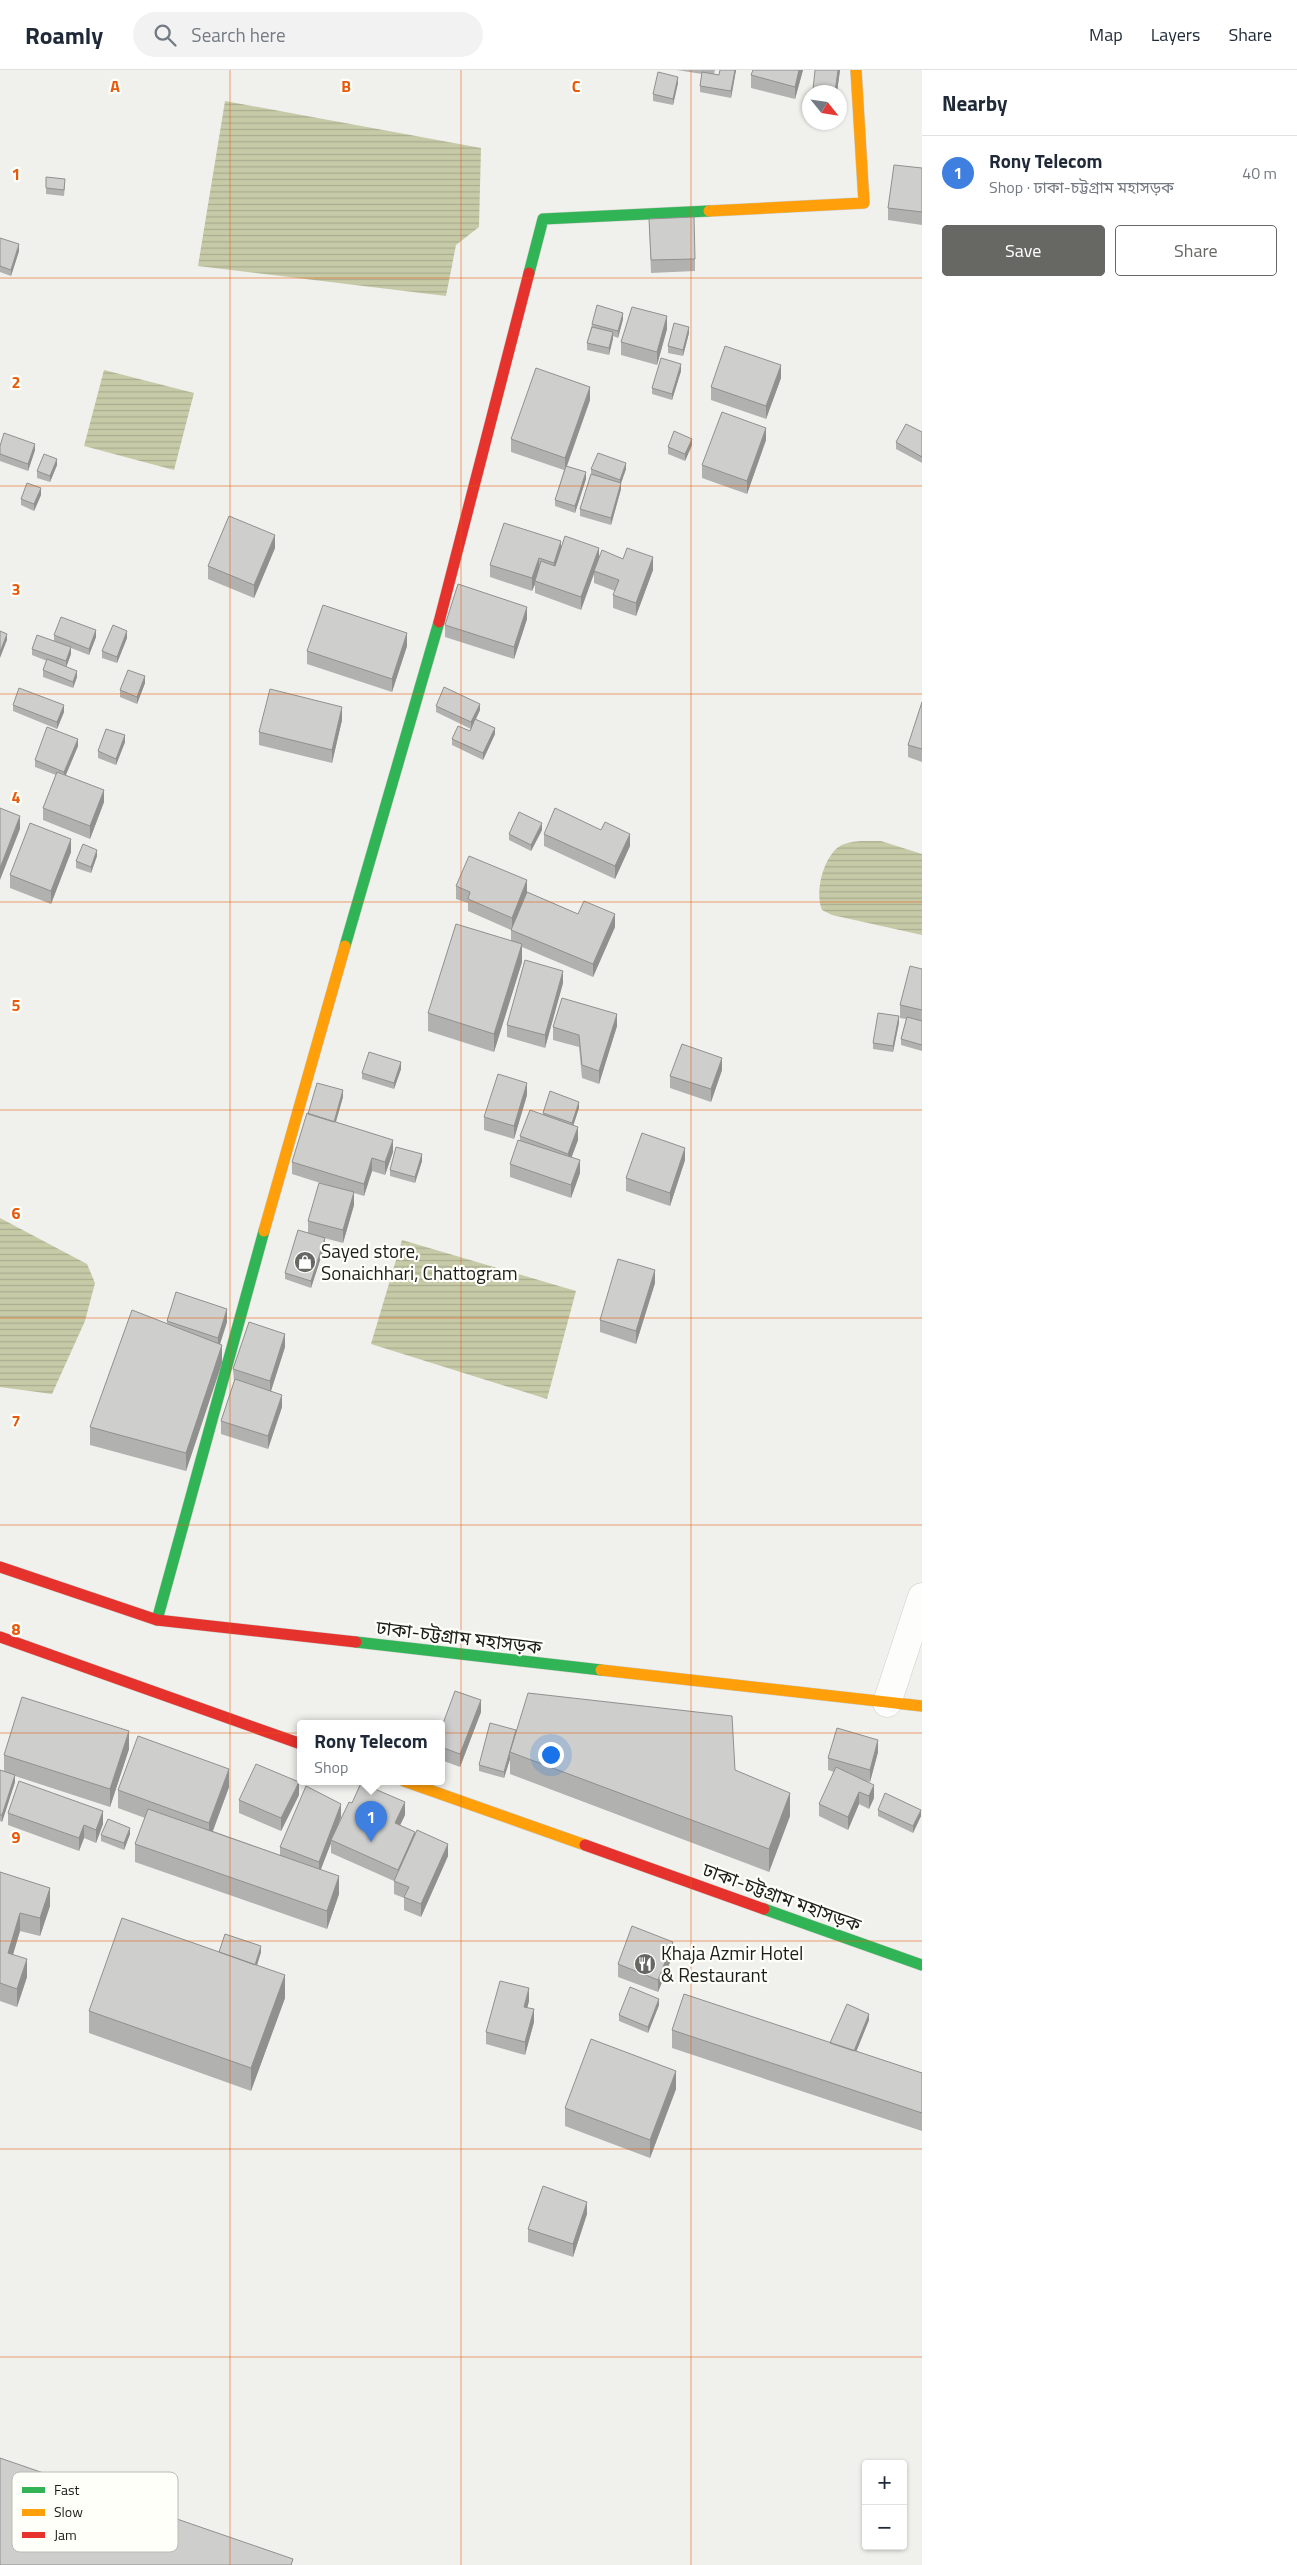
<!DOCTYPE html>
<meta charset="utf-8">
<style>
:root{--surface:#fff;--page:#f2f2f3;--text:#1f2937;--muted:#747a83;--line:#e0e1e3;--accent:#676864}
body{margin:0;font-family:"Titillium Web","Noto Sans Bengali",sans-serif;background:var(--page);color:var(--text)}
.controls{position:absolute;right:15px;bottom:15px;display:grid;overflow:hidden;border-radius:5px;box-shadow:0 1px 4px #0004}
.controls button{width:45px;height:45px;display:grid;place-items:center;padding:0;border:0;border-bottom:1px solid var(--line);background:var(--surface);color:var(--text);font:25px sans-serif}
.compass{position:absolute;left:802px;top:15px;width:45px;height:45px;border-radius:50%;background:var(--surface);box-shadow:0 1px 4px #0004;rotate:120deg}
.you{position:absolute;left:550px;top:1684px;width:18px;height:18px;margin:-12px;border:4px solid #fff;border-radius:50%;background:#1a73e8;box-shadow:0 0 0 8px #1a73e833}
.badge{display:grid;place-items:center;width:32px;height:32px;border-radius:50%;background:var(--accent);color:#fff;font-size:16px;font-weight:700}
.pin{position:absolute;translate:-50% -41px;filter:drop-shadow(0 1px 2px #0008)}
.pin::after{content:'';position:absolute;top:26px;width:18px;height:15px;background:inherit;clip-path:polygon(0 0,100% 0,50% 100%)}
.popup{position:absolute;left:297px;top:1650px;width:148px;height:65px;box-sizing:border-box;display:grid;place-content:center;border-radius:5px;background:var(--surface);filter:drop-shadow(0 1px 4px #0005);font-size:16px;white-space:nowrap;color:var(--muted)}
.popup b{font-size:19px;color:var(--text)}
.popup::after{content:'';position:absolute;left:50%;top:100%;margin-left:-10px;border:10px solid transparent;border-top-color:var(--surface)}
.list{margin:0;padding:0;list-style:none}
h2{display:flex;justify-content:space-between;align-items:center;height:65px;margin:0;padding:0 20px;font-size:21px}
h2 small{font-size:16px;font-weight:400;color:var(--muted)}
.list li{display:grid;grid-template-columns:32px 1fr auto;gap:15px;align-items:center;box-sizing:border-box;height:75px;padding:0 20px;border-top:1px solid var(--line)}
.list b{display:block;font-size:19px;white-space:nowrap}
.list p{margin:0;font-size:16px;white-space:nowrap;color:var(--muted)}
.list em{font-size:16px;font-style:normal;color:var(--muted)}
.actions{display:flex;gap:10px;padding:15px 20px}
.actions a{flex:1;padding:11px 0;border:1px solid var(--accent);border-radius:5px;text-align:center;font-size:18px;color:var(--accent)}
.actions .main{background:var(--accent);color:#fff}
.icon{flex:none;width:28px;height:28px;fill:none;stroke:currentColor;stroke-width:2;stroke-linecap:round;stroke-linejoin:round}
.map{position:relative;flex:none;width:922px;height:2495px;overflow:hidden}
header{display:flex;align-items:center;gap:30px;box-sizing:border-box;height:70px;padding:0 25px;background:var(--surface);border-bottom:1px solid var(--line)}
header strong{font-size:24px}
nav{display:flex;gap:28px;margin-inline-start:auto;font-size:18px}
.search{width:350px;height:45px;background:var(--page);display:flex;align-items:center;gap:12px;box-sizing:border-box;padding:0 18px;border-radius:28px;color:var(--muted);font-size:19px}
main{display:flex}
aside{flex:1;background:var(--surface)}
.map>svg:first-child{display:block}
.water{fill:url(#water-rules)}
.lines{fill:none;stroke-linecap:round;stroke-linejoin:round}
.street-casing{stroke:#cbccc8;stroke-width:29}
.fast-casing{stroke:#cbccc8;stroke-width:12}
.slow-casing{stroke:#cbccc8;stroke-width:12}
.jam-casing{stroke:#cbccc8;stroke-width:12}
.street{stroke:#fdfdfc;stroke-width:28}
.fast{stroke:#30b455;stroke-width:11}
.slow{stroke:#ff9f0a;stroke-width:11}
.jam{stroke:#e5322d;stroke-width:11}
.wall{fill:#b1b1af}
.shaded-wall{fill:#90908f}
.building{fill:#cececc;stroke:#90908f}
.grid{fill:none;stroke:#e8590c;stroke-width:1;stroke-opacity:0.55}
.labels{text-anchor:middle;stroke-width:4.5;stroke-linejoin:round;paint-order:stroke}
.poi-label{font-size:19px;fill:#1d1e1b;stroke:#fefff8;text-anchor:start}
.street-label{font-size:19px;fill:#1d1e1b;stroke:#fefff8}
.key{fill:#fefff8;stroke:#babcb6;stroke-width:1}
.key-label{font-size:14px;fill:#1d1e1b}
.grid-label{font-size:16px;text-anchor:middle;font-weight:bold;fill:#e8590c;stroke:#fefff8;stroke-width:4.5;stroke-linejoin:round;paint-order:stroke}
</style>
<header>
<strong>Roamly</strong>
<div class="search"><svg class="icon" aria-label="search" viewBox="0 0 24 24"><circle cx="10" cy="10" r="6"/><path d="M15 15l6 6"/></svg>Search here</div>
<nav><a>Map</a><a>Layers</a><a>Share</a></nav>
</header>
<main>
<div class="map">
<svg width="922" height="2495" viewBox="0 0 922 2495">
<defs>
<pattern id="water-rules" width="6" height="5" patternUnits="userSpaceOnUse" patternTransform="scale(1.25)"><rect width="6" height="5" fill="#c7caa7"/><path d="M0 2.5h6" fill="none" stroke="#aaad8f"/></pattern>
</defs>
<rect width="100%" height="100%" fill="#f0f0ec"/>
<path class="water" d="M225,31L481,78L479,157L456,175L446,226L198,196Z
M104,300L194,323L174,400L84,376Z
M860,771H881L922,784V865L832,845L822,840C815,823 822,795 834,781C841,773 851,772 860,771Z
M0,1148L87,1194L95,1213L85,1251L52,1324L0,1317Z
M402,1170L576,1221L547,1329L371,1274Z"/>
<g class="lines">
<g class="street-casing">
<path id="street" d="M887,1633L922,1527"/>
</g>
<g class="fast-casing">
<path id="fast" d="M529,203L543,149L709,141
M345,876L439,552
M157,1550L264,1161
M356,1572L601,1600
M764,1839L922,1895"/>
</g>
<g class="slow-casing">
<path id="slow" d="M709,141L864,133L856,0
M264,1161L345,876
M601,1600L922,1636
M404,1711L585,1775"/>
</g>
<g class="jam-casing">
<path id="jam" d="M439,552L529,203
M0,1497L157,1550L356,1572
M0,1567L301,1674
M585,1775L764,1839"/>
</g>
<use href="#street" class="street"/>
<use href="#fast" class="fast"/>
<use href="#slow" class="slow"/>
<use href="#jam" class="jam"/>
</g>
<path class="wall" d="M677,0H715L714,4L719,5L720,0H736L731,28L700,22V16L702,4Z
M753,0H803L795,29L751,18V5Z
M840,0L837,22H813V20Z
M678,13L673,35L653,31V24Z
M922,98V155L888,150V138Z
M65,116L64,126L46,124V118Z
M649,149L695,189V201L651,203Z
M0,168L19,181L11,206L0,202Z
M623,249L618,268L613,266L609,285L587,280V273L592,254Z
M667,259L657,295L621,285V272Z
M689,263L683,286L668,283V276Z
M681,301L672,330L652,324V318Z
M781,308L766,349L711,330V317Z
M590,330L567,396L586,409L575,443L555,436V430L564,400L511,382V369Z
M922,362V393L896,379V372Z
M766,370L747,424L702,408V395Z
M692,375L685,391L668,384V377Z
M0,376L35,380L28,401L0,391Z
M57,395L50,412L37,408V401Z
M591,399H626L621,413V419L611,455L580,446V439L591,404Z
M41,425L34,441L21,435V429Z
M561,477L599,490L653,500L636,546L613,538V525L615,521L594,513V502L581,540L535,523V514L532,521L490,507V495Z
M275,478L254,528L208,509V496Z
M527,549L514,589L445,567V555Z
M54,565L96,567L89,585L71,578V584L66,597L77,607L73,618L43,607V600L47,591L32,585V579L54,571Z
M127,568L117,593L102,588V581Z
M407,576L392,622L307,594V581Z
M145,613L137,634L120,627V620Z
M922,632V692L908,687V675Z
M13,635L64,642L57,659L13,641Z
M436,636L480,640L476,649L495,664L483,690L452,675V669L470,661L471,659L436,642Z
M342,650L332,693L259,675V662Z
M125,672L116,695L98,688V681Z
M78,676L66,705L104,732L90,769L43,750V738L56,705L35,697V690Z
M542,760L531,781L509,770V764Z
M544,764L630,776L615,809L544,776Z
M71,782L51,834L10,818V805Z
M97,786L91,803L76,798V791Z
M456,816L527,822L578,844L615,857L593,907L522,877V892L494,982L428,961V943L511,871V860L468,841V833L456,829Z
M922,899V981L901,975V969L906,949L900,948V935Z
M563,913L545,978L507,967V955Z
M899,953L893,982L873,979V973Z
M617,956L599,1014L582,1008L579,977L553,970V957Z
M401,999L394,1019L362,1009V1003Z
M722,1000L711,1032L670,1018V1006Z
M527,1025L514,1069L484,1060V1047Z
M343,1027L336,1052L393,1082L385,1105L372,1101L364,1126L354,1123V1135L343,1173L313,1165L325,1175L311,1218L285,1209V1203L308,1163V1151L333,1117L292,1104V1092Z
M579,1038L573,1056L578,1070L571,1088L580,1103L571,1128L510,1107V1094L520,1070V1066L543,1045V1043Z
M685,1090L670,1136L626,1121V1108Z
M422,1091L415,1113L390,1106V1100Z
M655,1213L636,1274L600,1262V1250Z
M167,1251L227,1252L220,1274L222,1293L186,1401L90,1375V1357L167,1254Z
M285,1277L271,1321L282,1337L268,1379L221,1364V1351L234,1312L233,1299Z
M481,1642L460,1697L441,1690V1659Z
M516,1661L735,1700L790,1746L769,1802L510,1704V1689L504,1708L479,1701V1695Z
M129,1679L110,1737L15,1706V1712L2,1752L0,1751V1700L4,1701V1685Z
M878,1682L870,1712L866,1711L874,1728L869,1739L859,1734L848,1760L819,1746V1734L834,1702L828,1700V1688Z
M229,1717L213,1761L280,1785V1777L341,1747L337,1758L352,1733L405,1745L400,1755L448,1786L421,1847L404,1840V1828L394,1824V1811L331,1783V1773L321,1799L339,1824L327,1859L135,1792V1774L145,1748L118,1738V1720Z
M299,1725L281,1761L239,1743V1730Z
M878,1740L921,1746L913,1763L878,1746Z
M8,1743L103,1754L96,1773L84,1768L79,1781L8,1755Z
M130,1764L124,1780L101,1771V1765Z
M0,1802L50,1836L40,1866L20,1861L13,1884L27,1907L17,1937L0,1931Z
M219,1882H261L257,1895L285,1928L251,2021L89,1963V1941Z
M673,1885L658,1922L618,1907V1894Z
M529,1931L527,1938L534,1952L525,1985L486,1974V1962Z
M659,1935L648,1963L619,1951V1945Z
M869,1950L856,1982L922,2003V2061L672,1978V1960L830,1973Z
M676,2019L650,2088L565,2056V2038Z
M587,2144L573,2187L528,2172V2159Z"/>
<path class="shaded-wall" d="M735,0H736L731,28V21Z
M799,0H803L795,29V17Z
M838,0H840L837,22H835Z
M678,7V13L673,35V29Z
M19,174V181L11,206V200Z
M623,243V249L618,268V261Z
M667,246V259L657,295V282Z
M689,257V263L683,286V280Z
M613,262V269L609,285V278Z
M681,294V301L672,330V324Z
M781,295V308L766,349V336Z
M590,317V330L565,401V388Z
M766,358V370L747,424V411Z
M692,369V375L685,391V384Z
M35,374V380L28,401V394Z
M57,389V395L50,412V406Z
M626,393V399L620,416V410Z
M586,402V409L575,443V436Z
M621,413V419L611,455V448Z
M41,418V425L34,441V434Z
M275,465V478L254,528V515Z
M561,471V484L554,506V493Z
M599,478V490L581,540V527Z
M653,487V500L636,546V533Z
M539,488V501L535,511V514L532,521V508Z
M527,537V549L514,589V577Z
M96,560V567L89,585V579Z
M127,561V568L117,593V587Z
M407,563V576L392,622V609Z
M7,564V570L0,588V582Z
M71,577V584L66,598V591Z
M77,601V607L73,618V612Z
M145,606V613L137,634V627Z
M480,634V640L471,659V652Z
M64,635V642L57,659V652Z
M342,637V650L332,693V680Z
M495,658V664L483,690V683Z
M125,665V672L116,695V689Z
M78,669V676L64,709V702Z
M104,720V732L90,769V756Z
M20,746V759L0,810V798Z
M542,753V760L531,781V775Z
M630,764V776L615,809V796Z
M71,769V782L51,834V821Z
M97,780V786L91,803V797Z
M527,810V823L512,860V848Z
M615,844V857L593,907V894Z
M522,874V892L494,982V964Z
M563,901V913L545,978V965Z
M617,944V956L599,1014V1001Z
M899,946V953L893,982V976Z
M722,988V1000L711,1032V1019Z
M401,992V999L394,1019V1013Z
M527,1013V1025L514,1069V1056Z
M343,1020V1027L333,1061V1055Z
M579,1032V1038L572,1059V1053Z
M578,1057V1070L568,1097V1084Z
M393,1070V1082L385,1105V1092Z
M685,1078V1090L670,1136V1123Z
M422,1084V1091L415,1113V1107Z
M372,1088V1101L364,1126V1114Z
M580,1090V1103L571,1128V1115Z
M354,1122V1135L343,1173V1160Z
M325,1168V1175L311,1218V1211Z
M655,1200V1213L636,1274V1261Z
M227,1239V1252L218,1280V1268Z
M285,1264V1277L270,1324V1311Z
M222,1275V1293L186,1401V1383Z
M282,1325V1337L268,1379V1366Z
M481,1630V1642L460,1697V1684Z
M129,1661V1679L110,1737V1719Z
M878,1670V1682L870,1712V1700Z
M510,1683V1689L504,1708V1702Z
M229,1699V1717L209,1771V1753Z
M15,1705V1712L2,1752V1745Z
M299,1712V1725L281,1761V1748Z
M874,1715V1728L869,1739V1726Z
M859,1722V1734L848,1760V1747Z
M790,1723V1746L769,1802V1779Z
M405,1732V1745L395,1766V1753Z
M341,1734V1747L332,1770H331V1773L319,1804V1792Z
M921,1740V1746L913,1763V1756Z
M103,1741V1754L96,1773V1760Z
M84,1755V1768L79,1781V1768Z
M130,1758V1764L124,1780V1773Z
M415,1762V1775L398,1812V1800Z
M448,1774V1786L421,1847V1834Z
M339,1806V1824L327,1859V1841Z
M50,1818V1836L40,1866V1848Z
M20,1843V1861L8,1901V1883Z
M673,1872V1885L658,1922V1910Z
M261,1876V1882L254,1905V1898Z
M27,1889V1907L17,1937V1919Z
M285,1905V1928L251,2021V1998Z
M529,1918V1931L524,1950V1937Z
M659,1929V1935L648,1963V1957Z
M534,1939V1952L525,1985V1972Z
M869,1944V1950L852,1992V1985Z
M676,2001V2019L650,2088V2070Z
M587,2132V2144L573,2187V2174Z"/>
<path class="building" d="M720,0H735L731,21L700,16L702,2L719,5Z
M753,0H799L795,17L751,5Z
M815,0H838L835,22L813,20Z
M658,2L678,7L673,29L653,24Z
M894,95L922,98V142L888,138Z
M46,107L65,109L64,120L46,118Z
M694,147L695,189L651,190L649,149Z
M0,168L19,174L11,200L0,196Z
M597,235L623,243L618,261L592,254Z
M632,237L667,246L657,282L621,272Z
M674,253L689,257L683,280L668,276Z
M592,257L613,262L609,278L587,273Z
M725,276L781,295L766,336L711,317Z
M661,288L681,294L672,324L652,318Z
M536,298L590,317L565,388L511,369Z
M722,342L766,358L747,411L702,395Z
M906,354L922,362V387L896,372Z
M674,361L692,369L685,384L668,377Z
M4,363L35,374L28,394L0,384V376Z
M598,383L626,393L620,410L591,399Z
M44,384L57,389L50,406L37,401Z
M566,396L586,402L575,436L555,430Z
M591,404L621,413L611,448L580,439Z
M27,413L41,418L34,434L21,429Z
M229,446L275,465L254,515L208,496Z
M504,453L561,471L554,493L539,488L532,508L490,495Z
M565,466L599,478L581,527L535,511L541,491L555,496Z
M627,478L653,487L636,533L613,525L619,510L594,501L602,480L623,489Z
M458,514L527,537L514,577L445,555Z
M323,535L407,563L392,609L307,581Z
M61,547L96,560L89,579L54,565Z
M113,555L127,561L117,587L102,581Z
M0,561L7,564L0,582Z
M37,565L71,577L66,591L32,579Z
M47,589L77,601L73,612L43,600Z
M128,600L145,606L137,627L120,620Z
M444,617L480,634L471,652L436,636Z
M19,618L64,635L57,652L13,635Z
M270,619L342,637L332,680L259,662Z
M922,632V679L908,675Z
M475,649L495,658L483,683L452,669L458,656L470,661Z
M47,657L78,669L64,702L35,690Z
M106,659L125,665L116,689L98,681Z
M57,702L104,720L90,756L43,738Z
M0,738L20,746L0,798Z
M555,738L601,760L605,752L630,764L615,796L544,764Z
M519,742L542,753L531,775L509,764Z
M30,753L71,769L51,821L10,805Z
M83,774L97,780L91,797L76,791Z
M469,786L527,810L512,848L468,829L470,822L456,816Z
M527,822L578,844L584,831L615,844L593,894L511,860Z
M456,854L522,874L494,964L428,943Z
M525,890L563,901L545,965L507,955Z
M910,896L922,899V940L900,935Z
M562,928L617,944L599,1001L582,995L579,965L553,957Z
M878,943L899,946L893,976L873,973Z
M907,947L922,951V975L901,969Z
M682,974L722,988L711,1019L670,1006Z
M369,982L401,992L394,1013L362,1003Z
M498,1004L527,1013L514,1056L484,1047Z
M317,1013L343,1020L334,1052L308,1044Z
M550,1021L579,1032L572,1053L543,1043Z
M530,1040L578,1057L568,1084L520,1066Z
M307,1043L393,1070L385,1092L372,1088L364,1114L292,1092Z
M642,1063L685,1078L670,1123L626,1108Z
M518,1070L580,1090L571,1115L510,1094Z
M396,1077L422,1084L415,1107L390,1100Z
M319,1113L354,1122L343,1160L308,1151Z
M298,1160L325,1168L311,1211L285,1203Z
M618,1189L655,1200L636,1261L600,1250Z
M176,1222L227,1239L218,1268L167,1251Z
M132,1240L222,1275L186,1383L90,1357Z
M249,1252L285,1264L270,1311L233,1299Z
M235,1309L282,1325L268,1366L221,1351Z
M455,1621L481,1630L460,1684L441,1677V1659Z
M528,1623L732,1646L735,1700L790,1723L769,1779L510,1682Z
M22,1627L129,1661L110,1719L4,1685Z
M490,1653L516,1660L504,1702L479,1695Z
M837,1658L878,1670L870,1700L828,1688Z
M138,1666L229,1699L209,1753L118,1720Z
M256,1694L299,1712L281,1748L239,1730Z
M836,1697L874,1715L869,1726L859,1722L848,1747L819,1734Z
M0,1700L15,1705L2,1745H0Z
M19,1711L103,1741L96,1760L84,1755L79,1768L8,1743Z
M361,1713L405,1732L395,1753L415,1762L398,1800L331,1770L349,1732L352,1733Z
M306,1716L341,1734L319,1792L280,1777Z
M885,1723L921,1740L913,1756L878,1740Z
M148,1739L339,1806L327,1841L135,1774Z
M108,1749L130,1758L124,1773L101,1765Z
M417,1760L448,1774L421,1834L404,1827L409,1817L394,1811Z
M0,1802L50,1818L40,1848L20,1843L8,1883L27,1889L17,1919L0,1913Z
M122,1848L285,1905L251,1998L89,1941Z
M632,1856L673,1872L658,1910L618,1894Z
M225,1864L261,1876L255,1895L219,1882Z
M500,1911L529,1918L524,1937L534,1939L525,1972L486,1962Z
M630,1917L659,1929L648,1957L619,1945Z
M684,1924L922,2003V2043L672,1960Z
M847,1934L869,1944L854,1981L830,1973Z
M591,1969L676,2001L650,2070L565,2038Z
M543,2116L587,2132L573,2174L528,2159Z
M0,2388L293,2489L291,2495H0Z"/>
<path class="grid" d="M230,0V2495M461,0V2495M691,0V2495M0,208H922M0,416H922M0,624H922M0,832H922M0,1040H922M0,1248H922M0,1455H922M0,1663H922M0,1871H922M0,2079H922M0,2287H922"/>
<defs>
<g id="shop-disc" transform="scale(1.125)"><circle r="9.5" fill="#676864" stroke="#fefff8"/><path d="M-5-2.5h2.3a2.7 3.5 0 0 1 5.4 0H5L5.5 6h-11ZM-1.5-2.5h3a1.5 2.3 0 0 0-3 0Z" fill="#fff"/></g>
<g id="restaurant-disc" transform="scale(1.125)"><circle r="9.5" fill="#676864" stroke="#fefff8"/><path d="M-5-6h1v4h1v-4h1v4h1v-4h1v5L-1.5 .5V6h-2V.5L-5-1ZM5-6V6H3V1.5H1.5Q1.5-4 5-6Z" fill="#fff"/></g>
</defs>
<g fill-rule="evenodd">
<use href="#shop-disc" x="305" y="1192"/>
<use href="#restaurant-disc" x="645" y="1894"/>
</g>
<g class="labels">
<g class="poi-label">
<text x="321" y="1188">Sayed store,<tspan x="321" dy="22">Sonaichhari, Chattogram</tspan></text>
<text x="661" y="1890">Khaja Azmir Hotel<tspan x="661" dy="22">&amp; Restaurant</tspan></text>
</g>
<g class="street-label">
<text transform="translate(459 1567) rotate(7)" y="7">ঢাকা-চট্টগ্রাম মহাসড়ক</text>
<text transform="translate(782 1827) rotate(20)" y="7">ঢাকা-চট্টগ্রাম মহাসড়ক</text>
</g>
</g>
<rect x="12" y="2402" width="166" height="80" rx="8" class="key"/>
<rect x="22" y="2417" width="23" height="6" fill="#30b455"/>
<rect x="22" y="2439" width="23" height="7" fill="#ff9f0a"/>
<rect x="22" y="2462" width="23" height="6" fill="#e5322d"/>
<g class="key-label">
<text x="54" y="2425">Fast</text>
<text x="54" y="2447">Slow</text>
<text x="54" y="2470">Jam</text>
</g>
<g class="grid-label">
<text x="115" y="22">A</text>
<text x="346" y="22">B</text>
<text x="576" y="22">C</text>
<text x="16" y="110">1</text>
<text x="16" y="318">2</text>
<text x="16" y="525">3</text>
<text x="16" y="733">4</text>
<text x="16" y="941">5</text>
<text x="16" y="1149">6</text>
<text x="16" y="1357">7</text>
<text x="16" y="1565">8</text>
<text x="16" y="1773">9</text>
</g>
</svg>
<div class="controls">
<button>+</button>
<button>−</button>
</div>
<svg class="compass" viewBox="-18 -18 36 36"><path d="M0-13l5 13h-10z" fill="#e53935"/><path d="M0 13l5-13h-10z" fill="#747a83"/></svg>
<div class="you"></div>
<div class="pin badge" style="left:371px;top:1772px;background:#3f7fe0">1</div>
<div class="popup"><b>Rony Telecom</b>Shop</div>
</div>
<aside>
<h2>Nearby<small></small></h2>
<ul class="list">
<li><span class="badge" style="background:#3f7fe0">1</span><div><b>Rony Telecom</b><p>Shop · ঢাকা-চট্টগ্রাম মহাসড়ক</p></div><em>40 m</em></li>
</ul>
<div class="actions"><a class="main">Save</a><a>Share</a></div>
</aside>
</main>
